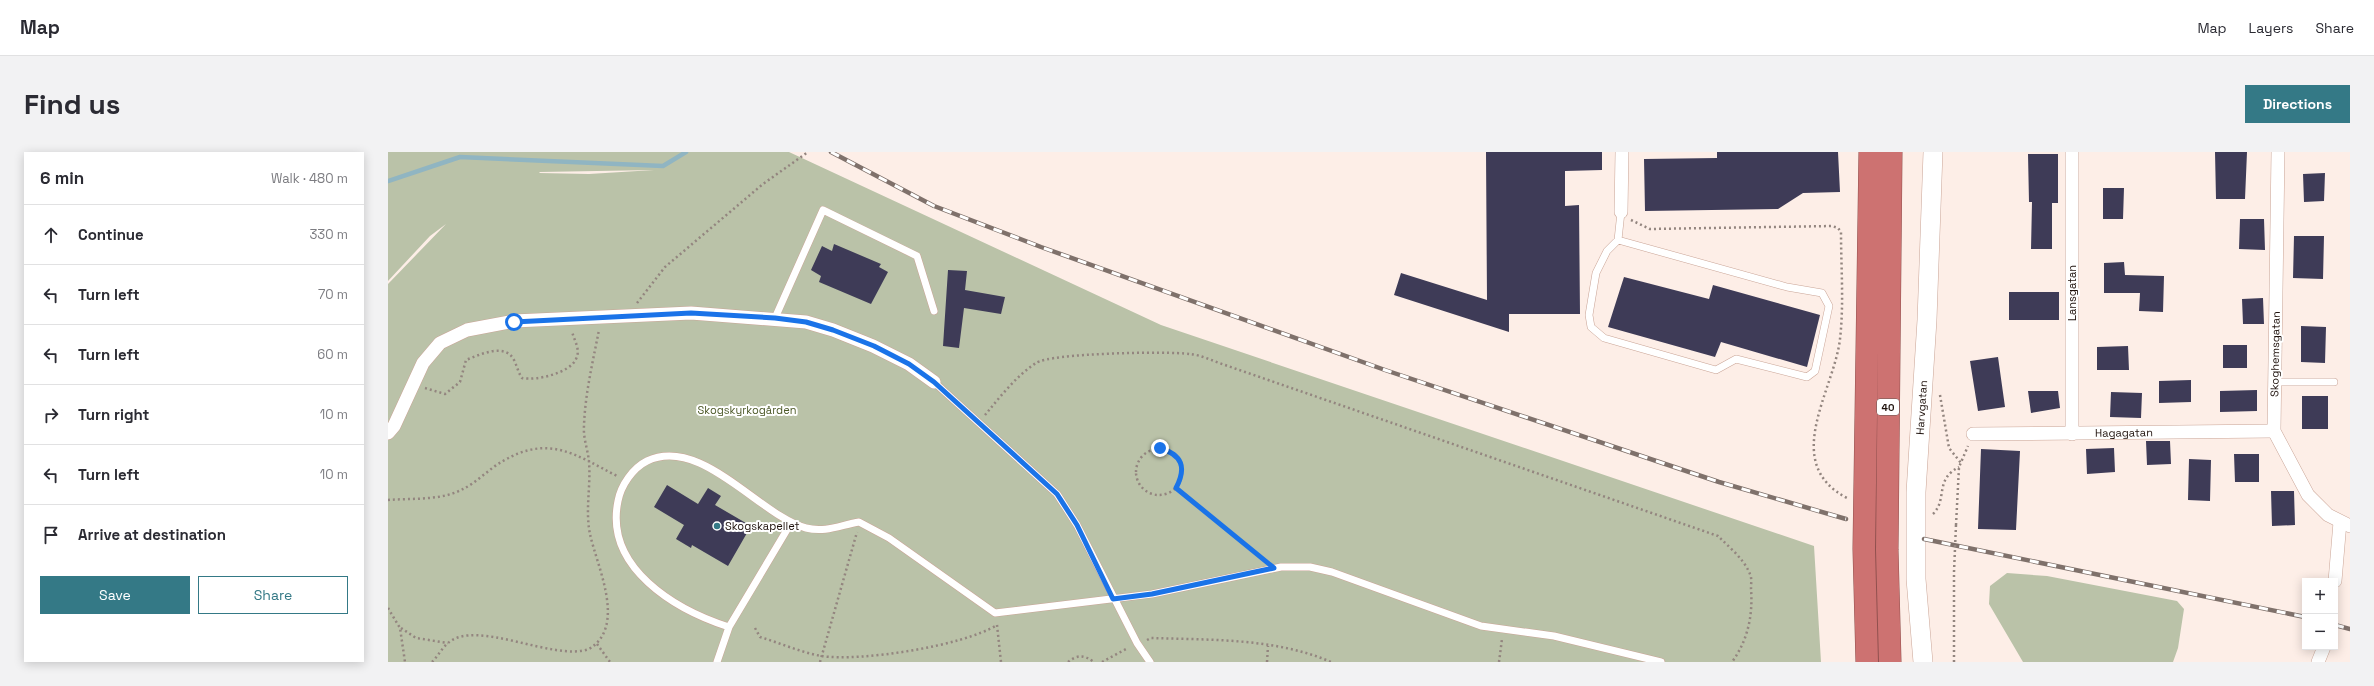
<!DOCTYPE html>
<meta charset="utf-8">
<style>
:root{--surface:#fff;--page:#f2f2f3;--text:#2b2b33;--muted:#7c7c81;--line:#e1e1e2;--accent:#347986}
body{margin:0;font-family:"Space Grotesk",sans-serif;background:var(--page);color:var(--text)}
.controls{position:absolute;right:12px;bottom:12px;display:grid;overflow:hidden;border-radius:0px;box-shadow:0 2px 10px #0003}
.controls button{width:36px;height:36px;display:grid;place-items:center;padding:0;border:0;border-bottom:1px solid var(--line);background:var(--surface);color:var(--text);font:20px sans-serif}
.stop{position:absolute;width:12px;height:12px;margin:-9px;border:3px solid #1a73e8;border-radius:50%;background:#fff}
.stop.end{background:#1a73e8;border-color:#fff;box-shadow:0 1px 4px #0008}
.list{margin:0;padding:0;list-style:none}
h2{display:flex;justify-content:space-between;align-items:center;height:52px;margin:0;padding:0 16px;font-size:17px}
h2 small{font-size:13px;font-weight:400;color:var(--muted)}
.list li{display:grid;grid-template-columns:26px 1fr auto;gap:12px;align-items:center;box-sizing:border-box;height:60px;padding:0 16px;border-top:1px solid var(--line)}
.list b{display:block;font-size:15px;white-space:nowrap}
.list em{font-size:13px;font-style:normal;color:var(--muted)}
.actions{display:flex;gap:8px;padding:12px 16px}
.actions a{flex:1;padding:9px 0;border:1px solid var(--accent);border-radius:0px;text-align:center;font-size:14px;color:var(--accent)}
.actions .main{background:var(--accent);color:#fff}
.icon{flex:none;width:22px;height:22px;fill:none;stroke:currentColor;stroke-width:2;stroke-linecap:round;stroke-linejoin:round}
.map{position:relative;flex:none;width:1962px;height:510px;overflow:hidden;border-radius:0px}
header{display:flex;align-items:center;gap:24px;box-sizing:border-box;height:56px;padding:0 20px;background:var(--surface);border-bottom:1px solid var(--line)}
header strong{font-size:19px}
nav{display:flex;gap:22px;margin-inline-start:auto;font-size:14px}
.intro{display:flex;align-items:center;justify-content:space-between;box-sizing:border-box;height:96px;padding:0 24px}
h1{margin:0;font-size:28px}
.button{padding:10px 18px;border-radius:0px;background:var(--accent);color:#fff;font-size:14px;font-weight:700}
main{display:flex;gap:24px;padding:0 24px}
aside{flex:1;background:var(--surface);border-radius:0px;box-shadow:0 2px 10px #0003}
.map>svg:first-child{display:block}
.green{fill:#bac2a8;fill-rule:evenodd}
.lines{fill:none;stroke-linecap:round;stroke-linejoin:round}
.stream{stroke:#90b5c2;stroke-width:4.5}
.building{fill:#3e3b57}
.lane-casing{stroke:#caa597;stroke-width:8}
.street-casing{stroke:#caa597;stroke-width:14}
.secondary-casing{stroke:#caa597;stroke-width:20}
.highway-casing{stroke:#90504e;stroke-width:23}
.path{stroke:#93857f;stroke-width:2.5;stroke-dasharray:2 3;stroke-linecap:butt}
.lane{stroke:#fff;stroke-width:7}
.street{stroke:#fff;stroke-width:13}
.secondary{stroke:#fff;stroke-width:19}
.highway{stroke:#cd7271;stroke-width:22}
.rail-casing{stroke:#7f716b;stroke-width:4.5}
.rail{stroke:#fff;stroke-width:3;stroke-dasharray:9;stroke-linecap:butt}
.path-bridge{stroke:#93857f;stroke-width:2.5;stroke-dasharray:2 3;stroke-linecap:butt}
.route{stroke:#1a73e8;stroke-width:5}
.poi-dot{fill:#347986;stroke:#fff;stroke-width:1.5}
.labels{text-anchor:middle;stroke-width:4;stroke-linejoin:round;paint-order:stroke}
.shield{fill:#fff;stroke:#625855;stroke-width:1}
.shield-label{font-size:10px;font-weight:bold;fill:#1e110c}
.street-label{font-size:11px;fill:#1e110c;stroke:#fff}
.park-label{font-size:11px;fill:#4d5928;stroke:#fff}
.poi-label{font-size:11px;fill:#1e110c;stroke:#fff;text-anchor:start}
</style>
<header>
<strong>Map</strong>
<nav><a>Map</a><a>Layers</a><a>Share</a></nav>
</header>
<div class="intro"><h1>Find us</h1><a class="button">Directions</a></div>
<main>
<aside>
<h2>6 min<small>Walk · 480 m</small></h2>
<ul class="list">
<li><svg class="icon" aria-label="ahead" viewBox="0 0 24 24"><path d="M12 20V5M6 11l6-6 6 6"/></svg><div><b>Continue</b></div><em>330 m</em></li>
<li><svg class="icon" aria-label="left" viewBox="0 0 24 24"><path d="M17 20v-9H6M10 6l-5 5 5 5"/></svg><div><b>Turn left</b></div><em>70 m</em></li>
<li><svg class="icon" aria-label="left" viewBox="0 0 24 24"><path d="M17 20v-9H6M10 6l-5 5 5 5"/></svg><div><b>Turn left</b></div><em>60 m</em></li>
<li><svg class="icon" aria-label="right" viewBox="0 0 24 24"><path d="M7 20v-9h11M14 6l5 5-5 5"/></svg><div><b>Turn right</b></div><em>10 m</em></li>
<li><svg class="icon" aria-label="left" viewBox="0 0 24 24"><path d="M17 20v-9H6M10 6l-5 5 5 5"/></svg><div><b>Turn left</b></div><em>10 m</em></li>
<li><svg class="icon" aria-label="arrive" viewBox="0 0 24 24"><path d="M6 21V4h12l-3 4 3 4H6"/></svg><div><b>Arrive at destination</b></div></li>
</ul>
<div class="actions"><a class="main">Save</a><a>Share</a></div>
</aside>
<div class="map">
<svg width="1962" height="510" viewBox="0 0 1962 510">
<rect width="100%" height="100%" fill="#fdeee7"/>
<path class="green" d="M0,0H298V2L299,0H401L773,173L1426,394L1433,510H0V132L58,72L42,84L0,129ZM266,18L201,22L151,21L152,20Z
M1619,421L1659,424L1789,449L1796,457L1790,496L1785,510H1635L1601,452L1602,434Z"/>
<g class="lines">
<path class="stream" d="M0,29L72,5L275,14L298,0"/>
</g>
<path class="building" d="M1098,0H1214V18L1177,19V54L1191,53L1192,162H1121V180L1006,143L1013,121L1099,148Z
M1329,0H1450L1452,40L1415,41L1390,57L1257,59L1256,7L1329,6Z
M1827,0H1859L1857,47H1828Z
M1640,2H1670V51H1664V97H1643L1644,50H1641Z
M1937,21L1936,49L1916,50L1915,22Z
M1715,36H1736L1735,67H1715Z
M1852,67H1876L1877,98L1851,97Z
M1906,84H1936L1935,127L1905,126Z
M446,92L493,112L491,115L500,120L483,152L431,130L433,124L423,118L434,94L444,99Z
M1736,110L1737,123L1776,124L1775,160L1751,159L1752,141H1716V111Z
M560,118L579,119L577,138L617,145L613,162L576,156L571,196L555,194Z
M1236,125L1321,147L1325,133L1432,163L1419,215L1333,190L1327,205L1220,175Z
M1621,140H1671V168H1621Z
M1875,146L1876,172H1855L1854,147Z
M1913,174L1938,175L1937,211L1913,210Z
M1835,193H1859V216H1835Z
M1740,194L1741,218H1709V195Z
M1610,205L1617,255L1590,259L1582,209Z
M1803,228V250L1771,251V229Z
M1869,238V259L1832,260V239Z
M1640,239H1670L1672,256L1643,261Z
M1723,240L1754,241L1753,266L1722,265Z
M1914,244H1940V277H1914Z
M1758,289H1782L1783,312L1759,313Z
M1726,296L1727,320L1699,322L1698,297Z
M1593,297L1632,299L1628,378L1590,377Z
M1846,302H1871V330H1847Z
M1801,307L1823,308L1822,349L1800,348Z
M279,333L310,352L320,336L333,344L327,353L363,374L340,414L304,393L303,396L288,387L296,373L266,355Z
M1883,339H1906L1907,373L1884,374Z"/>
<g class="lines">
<g class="lane-casing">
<path id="lane" d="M1230,88L1399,135L1434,141L1441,154L1427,219L1419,225L1348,207L1328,218L1216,186L1203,175L1201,163L1208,121L1219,99L1230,88L1233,60
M387,166L435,58L529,104L546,159
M546,230L669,342L689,373L749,491L762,510
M1887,230H1946
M341,475C288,458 216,416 230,349C233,333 245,316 259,309C313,283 372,364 418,376C437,381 453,373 471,370L501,386L607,461L764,442L893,415H922L944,420L1093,474L1166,484L1273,510
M329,510L341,475L403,371"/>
</g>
<g class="street-casing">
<g id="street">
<path d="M1684,0V282"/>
<path d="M1890,0L1886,279L1920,343L1940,363L1962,374"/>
<path d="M1233,60L1234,0"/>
<path d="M0,281L6,274L35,211L52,191L79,178L126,169L303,161L418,170L445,178L485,194L521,212L546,230"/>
<path id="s1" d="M1585,282L1886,279"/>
<path d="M1947,429L1952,370"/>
<path d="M1930,510L1936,495"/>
</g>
</g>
<g class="secondary-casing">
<g id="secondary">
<path id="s2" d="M1535,510L1528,427V340L1539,168L1545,0"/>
</g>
</g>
<g class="highway-casing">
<path id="highway" d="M1479,510L1476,397L1482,0
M1502,510L1499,398L1503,0"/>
</g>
<path class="path" d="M1243,68L1262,77L1444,74L1450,76L1453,80C1453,115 1456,152 1452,187C1446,239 1392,311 1459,346
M249,151L277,115L375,32L420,0
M37,236L57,242L72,230L78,208C91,203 117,190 126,208C129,214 130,220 134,226C148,229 182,221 188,207C193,197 186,189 184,179
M1552,243L1561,296L1573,311
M597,263C612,245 628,224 648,211C662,201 780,199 802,202C813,203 825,209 837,213L1330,384C1341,395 1356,407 1362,422C1364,426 1363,432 1363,437C1365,463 1360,488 1344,510
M748 320a23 23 0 1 1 46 0a23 23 0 1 1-46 0Z
M788,336L876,408
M0,348C24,346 53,349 75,337C88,331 102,316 115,309C161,282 188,303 229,324
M1545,362C1560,347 1546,328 1571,315
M1568,373L1571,315L1580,294
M0,456L12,476L17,510
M609,473L613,510
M13,476L28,486L60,491
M367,476L372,485C392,491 412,500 433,504C472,510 575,494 609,473
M759,488L763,486C823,488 888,486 943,510
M209,492L222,510
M44,510C50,504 54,496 60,491C88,466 166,510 201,497C239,474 209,415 202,382C197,358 203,334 201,310C200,298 195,286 196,274C197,242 205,209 211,178
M432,510L469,380
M680,510C690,502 696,503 706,510
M714,510L740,496
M879,510L880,494
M1111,510L1114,487
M1566,510V420"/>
<use href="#lane" class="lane"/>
<use href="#street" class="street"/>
<use href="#secondary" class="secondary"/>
<use href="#highway" class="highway"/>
<g class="rail-casing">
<path id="rail" d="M443,0L546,54L653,95L997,218L1331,330L1458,367
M1536,387L1917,465
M1947,473L1962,477"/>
</g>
<use href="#rail" class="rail"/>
<path class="path-bridge" d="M1566,420L1568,373"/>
</g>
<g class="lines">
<path class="route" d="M126,170L303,161L387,166L418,170L445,178L486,194L521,212L546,230L669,342L689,373L725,447L764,442L886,416L788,336C799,315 794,303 772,296"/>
</g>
<circle class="poi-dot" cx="329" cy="374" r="4"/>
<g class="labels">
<rect class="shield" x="1489" y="247" width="22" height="16" rx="3"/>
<g class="shield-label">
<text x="1500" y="259">40</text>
</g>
<g class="street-label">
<text transform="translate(1684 141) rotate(-90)" y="4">Lansgatan</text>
<text transform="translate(1887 202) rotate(-89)" y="4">Skoghemsgatan</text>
<text dy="4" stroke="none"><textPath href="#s2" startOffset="255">Harvgatan</textPath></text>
<text dy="4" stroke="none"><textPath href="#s1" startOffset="151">Hagagatan</textPath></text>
</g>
<g class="park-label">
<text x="359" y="262">Skogskyrkogården</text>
</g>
<g class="poi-label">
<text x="337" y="378">Skogskapellet</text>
</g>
</g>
</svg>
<div class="controls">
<button>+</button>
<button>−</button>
</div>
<div class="stop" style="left:126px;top:170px"></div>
<div class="stop end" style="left:772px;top:296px"></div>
</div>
</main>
